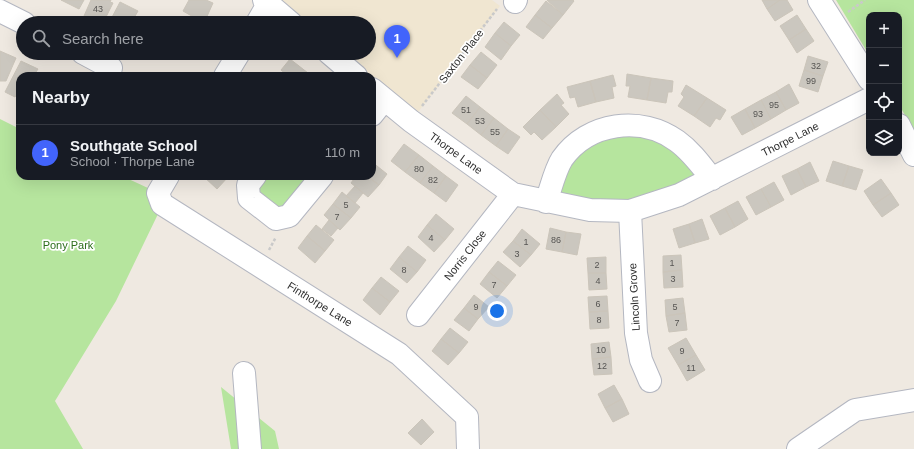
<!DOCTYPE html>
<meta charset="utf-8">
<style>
:root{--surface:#171b24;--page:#242831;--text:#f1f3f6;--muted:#9ea1a6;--line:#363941;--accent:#4264fb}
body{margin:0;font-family:Helvetica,sans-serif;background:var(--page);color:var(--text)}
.controls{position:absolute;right:12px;top:12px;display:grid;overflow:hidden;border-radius:8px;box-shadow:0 4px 16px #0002}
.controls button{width:36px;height:36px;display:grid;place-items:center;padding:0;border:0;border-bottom:1px solid var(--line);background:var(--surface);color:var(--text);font:20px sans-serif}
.you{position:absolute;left:497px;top:311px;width:14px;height:14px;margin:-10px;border:3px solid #fff;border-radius:50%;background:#1a73e8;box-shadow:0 0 0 6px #1a73e833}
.badge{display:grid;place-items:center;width:26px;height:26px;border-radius:50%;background:var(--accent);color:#fff;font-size:13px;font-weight:700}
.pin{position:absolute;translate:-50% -33px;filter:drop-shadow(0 1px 2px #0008)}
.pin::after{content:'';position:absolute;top:21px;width:14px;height:12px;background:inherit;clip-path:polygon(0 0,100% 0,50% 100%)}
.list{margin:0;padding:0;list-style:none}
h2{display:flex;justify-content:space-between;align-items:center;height:52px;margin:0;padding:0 16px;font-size:17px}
h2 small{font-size:13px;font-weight:400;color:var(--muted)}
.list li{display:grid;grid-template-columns:26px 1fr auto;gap:12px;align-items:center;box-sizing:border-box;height:56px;padding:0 16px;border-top:1px solid var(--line)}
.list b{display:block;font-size:15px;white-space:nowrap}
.list p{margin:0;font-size:13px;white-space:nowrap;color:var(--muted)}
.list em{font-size:13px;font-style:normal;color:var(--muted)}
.icon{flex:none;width:22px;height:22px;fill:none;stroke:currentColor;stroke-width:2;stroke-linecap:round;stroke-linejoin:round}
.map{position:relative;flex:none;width:914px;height:449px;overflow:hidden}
.search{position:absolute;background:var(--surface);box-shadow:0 4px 16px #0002;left:16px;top:16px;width:360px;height:44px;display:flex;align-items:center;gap:10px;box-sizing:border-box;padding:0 14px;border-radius:22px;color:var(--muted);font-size:15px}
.panel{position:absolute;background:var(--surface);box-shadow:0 4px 16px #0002;left:16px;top:72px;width:360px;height:108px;border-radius:12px}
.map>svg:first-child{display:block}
.education{fill:#f0e6d1}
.green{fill:#b6e59e}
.building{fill:#cbc7bf;stroke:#cbc5ba}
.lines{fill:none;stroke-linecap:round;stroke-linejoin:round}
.minor-casing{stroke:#b4b7c1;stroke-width:24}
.path{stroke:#c9c9c9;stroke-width:2.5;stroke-dasharray:3 2;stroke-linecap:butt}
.minor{stroke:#fff;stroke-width:22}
.labels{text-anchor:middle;stroke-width:3.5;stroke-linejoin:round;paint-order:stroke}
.number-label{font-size:9px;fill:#555452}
.street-label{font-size:11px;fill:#2e2e2e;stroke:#fff}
.park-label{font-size:11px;fill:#2c6e1b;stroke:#fff}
</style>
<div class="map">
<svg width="914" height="449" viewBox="0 0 914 449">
<rect width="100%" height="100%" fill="#efe9e1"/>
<path class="education" d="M264,0H492L500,6L411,121L372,89V76H357L329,53H369V23H291Z"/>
<path class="green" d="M836,0H914V130L899,105V15H869V55Z
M0,119L20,129V176H122L148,188L158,214L116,301L55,401L83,449H0Z
M636,125L712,179L630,211L546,202L562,160Z
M255,176H322L289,216L249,198Z
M221,387L275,431L279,449H231Z"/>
<path class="building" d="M61,0H84L79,9Z
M91,0H111L110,2L113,3L103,23H99L84,16Z
M189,0H206L213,3L204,23L183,11Z
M547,0H573L574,1L563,15Z
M762,0H780L767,9Z
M780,0H787L793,10L775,21L767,9Z
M546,1L563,15L552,28L535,15Z
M120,2L138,11L131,23H109Z
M535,15L552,28L543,39L526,27Z
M797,15L806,29L789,40L780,26Z
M504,22L520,35L511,46L495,33Z
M806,29L814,41L797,53L789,40Z
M495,33L511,46L501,60L485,47Z
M0,51L16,58L6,81H0Z
M481,52L497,65L487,78L470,65Z
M808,56L828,62L823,76L804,70Z
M290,59L308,73L306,76H288L281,70Z
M21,61L38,69L36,72L41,75L20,76V89L15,97L5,92Z
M470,65L487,78L478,89L461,77Z
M804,70L823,76L818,92L799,86Z
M627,74L651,78L647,100L628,97L630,86H626Z
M613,75L616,86L612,87L614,98L596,102L590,81Z
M651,78L673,81L672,92H668L666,103L647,100Z
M590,81L596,102L578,107L575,97L570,98L567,87Z
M789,84L799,103L786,110L776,92Z
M686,85L707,98L694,116L678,106L684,97L681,94Z
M776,92L786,110L771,119L761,100Z
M557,94L564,103L561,105L569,114L556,127L540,110Z
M466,96L480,107L467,124L452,113Z
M707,98L726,110L720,120L716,118L710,127L694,116Z
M761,100L771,119L755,128L745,109Z
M480,107L494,118L481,135L467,124Z
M745,109L755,128L742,135L731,117Z
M540,110L556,127L542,140L534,132L531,135L523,127Z
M494,118L508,129L496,146L481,135Z
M508,129L520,137L508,154L496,146Z
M404,144L419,155L405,172L391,161Z
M419,155L433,166L420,183L405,172Z
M833,161L849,166L842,186L826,181Z
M372,162L387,174L379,185L367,176H372Z
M810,162L819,181L806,187L797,169Z
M433,166L446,176L434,193L420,183Z
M849,166L863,170L856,190L842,186Z
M797,169L806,187L791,195L782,176Z
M203,176H227L228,177L217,189Z
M356,176H367L379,185L368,197L351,183Z
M446,176L458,185L446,202L434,193Z
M881,179L891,193L873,205L864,191Z
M774,182L784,200L771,207L761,189Z
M355,186L363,193L355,203L346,196Z
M761,189L771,207L756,215L746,197Z
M342,192L360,207L351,218L333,204Z
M891,193L899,205L882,217L873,205Z
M738,201L748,219L735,227L725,208Z
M333,204L351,218L340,230L324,215Z
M725,208L735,227L720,235L710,216Z
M436,214L454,229L445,240L427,225Z
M702,219L709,239L695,243L689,224Z
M329,220L338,228L331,236L322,229Z
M689,224L695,243L679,248L673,229Z
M316,225L334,240L325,251L307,236Z
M427,225L445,240L434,252L418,237Z
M550,228L566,232L562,252L546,249Z
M522,229L540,244L531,255L513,241Z
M566,232L581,234L577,255L562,252Z
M307,236L325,251L315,263L298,248Z
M513,241L531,255L520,267L503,252Z
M408,246L426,260L417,272L399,257Z
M681,255L682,270L663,272V256Z
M399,257L417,272L407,283L390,269Z
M606,257V273H588L587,258Z
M498,261L516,275L507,286L489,272Z
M682,270L683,287L664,288L663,272Z
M489,272L507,286L497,298L480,284Z
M588,273H606L607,289L589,290Z
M381,277L399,291L390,302L372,288Z
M372,288L390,302L380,315L363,300Z
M474,295L489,307L478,319L464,308Z
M607,296L608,311L589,312L588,297Z
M683,298L685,313L666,316L665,300Z
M464,308L478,319L469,331L454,320Z
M608,311L609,328L590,329L589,312Z
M685,313L687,330L669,332L666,316Z
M450,328L468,342L459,353L441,339Z
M686,338L696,355L678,365L668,348Z
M441,339L459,353L448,365L432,351Z
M609,342L611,357L592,359L591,344Z
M696,355L705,370L687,381L678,365Z
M611,357L612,374L594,375L592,359Z
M614,385L622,399L605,408L598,394Z
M622,399L629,414L613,422L605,408Z
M422,419L434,432L421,445L408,433Z"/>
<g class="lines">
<g class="minor-casing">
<path id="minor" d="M264,0L291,23
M819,0L869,79
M515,2L516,0
M0,11L24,23
M257,23L268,4
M83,53L111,68
M329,53L356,76
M225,76L239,53
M372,89L411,121L513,194L590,210L630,211L679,195L869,99
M372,115L384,100
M899,125L914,155
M168,176L158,193L162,204L399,354L467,417L468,449
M255,176L248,185L249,198L276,219L289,216L322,176
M546,202C551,188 555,170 562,159C588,122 641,115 677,141C691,151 701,165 712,179
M630,211L636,333L641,360L650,381
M418,315L513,194
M244,373L250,449
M798,449L855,410L914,400"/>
</g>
<path class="path" d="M848,12L865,0
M422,106L497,9
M269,250L276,237"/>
<use href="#minor" class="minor"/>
</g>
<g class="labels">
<g class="number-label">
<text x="98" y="12">43</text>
<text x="816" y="69">32</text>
<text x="811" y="84">99</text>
<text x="774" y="108">95</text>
<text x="466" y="113">51</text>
<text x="758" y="117">93</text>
<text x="480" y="124">53</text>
<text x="495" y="135">55</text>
<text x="419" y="172">80</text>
<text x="433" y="183">82</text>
<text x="346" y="208">5</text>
<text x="337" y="220">7</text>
<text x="431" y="241">4</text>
<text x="556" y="243">86</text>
<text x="526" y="245">1</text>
<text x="517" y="257">3</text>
<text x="672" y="266">1</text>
<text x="597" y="268">2</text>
<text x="404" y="273">8</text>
<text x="673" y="282">3</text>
<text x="598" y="284">4</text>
<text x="494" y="288">7</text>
<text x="598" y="307">6</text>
<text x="476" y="310">9</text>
<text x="675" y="310">5</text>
<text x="599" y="323">8</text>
<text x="677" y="326">7</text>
<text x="601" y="353">10</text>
<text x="682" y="354">9</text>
<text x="602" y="369">12</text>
<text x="691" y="371">11</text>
</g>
<g class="street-label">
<text transform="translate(461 56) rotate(-52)" y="4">Saxton Place</text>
<text transform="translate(790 139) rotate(-27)" y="4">Thorpe Lane</text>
<text transform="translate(456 153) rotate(36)" y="4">Thorpe Lane</text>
<text transform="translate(465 255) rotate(-52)" y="4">Norris Close</text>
<text transform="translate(634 297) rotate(-93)" y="4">Lincoln Grove</text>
<text transform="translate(320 304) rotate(32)" y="4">Finthorpe Lane</text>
</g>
<g class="park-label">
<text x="68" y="249">Pony Park</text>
</g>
</g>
</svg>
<div class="controls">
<button>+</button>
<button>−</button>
<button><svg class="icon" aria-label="locate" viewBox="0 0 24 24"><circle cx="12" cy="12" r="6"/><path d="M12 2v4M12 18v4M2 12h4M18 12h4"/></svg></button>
<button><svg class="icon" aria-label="layers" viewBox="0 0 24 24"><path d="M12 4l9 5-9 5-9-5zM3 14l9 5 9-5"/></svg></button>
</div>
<div class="you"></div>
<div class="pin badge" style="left:397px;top:58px">1</div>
<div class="search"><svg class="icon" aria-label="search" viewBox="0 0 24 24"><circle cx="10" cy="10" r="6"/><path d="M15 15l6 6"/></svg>Search here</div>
<section class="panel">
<h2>Nearby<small></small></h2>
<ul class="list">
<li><span class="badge">1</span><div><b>Southgate School</b><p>School · Thorpe Lane</p></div><em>110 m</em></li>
</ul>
</section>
</div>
